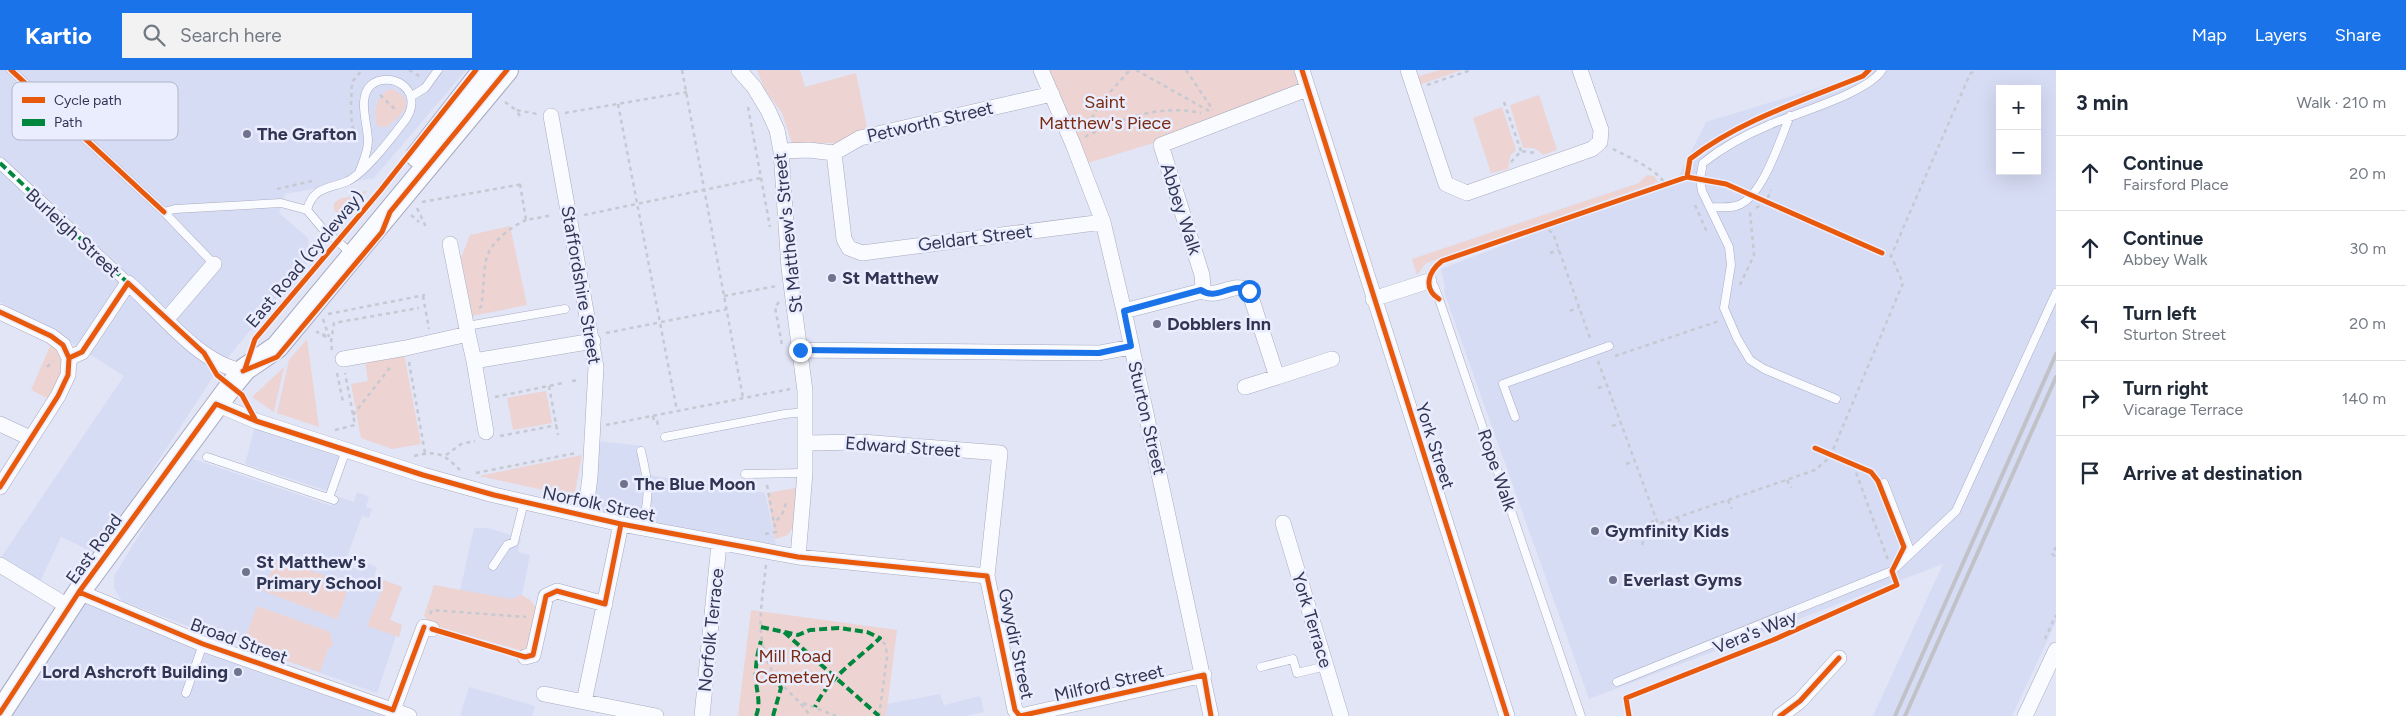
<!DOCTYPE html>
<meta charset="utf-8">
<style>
:root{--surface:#fff;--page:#f2f2f3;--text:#1f2937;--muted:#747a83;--line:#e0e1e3;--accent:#1a73e8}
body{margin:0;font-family:Figtree,sans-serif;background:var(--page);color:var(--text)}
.controls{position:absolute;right:15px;top:15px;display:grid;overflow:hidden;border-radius:0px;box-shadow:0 5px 20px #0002}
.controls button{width:45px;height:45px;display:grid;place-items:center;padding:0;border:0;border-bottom:1px solid var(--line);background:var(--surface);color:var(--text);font:25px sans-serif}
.stop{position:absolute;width:15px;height:15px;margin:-11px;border:4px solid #1a73e8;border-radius:50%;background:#fff}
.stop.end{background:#1a73e8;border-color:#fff;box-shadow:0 1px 5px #0008}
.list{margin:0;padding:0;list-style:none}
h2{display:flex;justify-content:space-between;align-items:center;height:65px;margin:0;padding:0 20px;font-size:21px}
h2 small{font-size:16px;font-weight:400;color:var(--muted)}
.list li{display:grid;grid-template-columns:32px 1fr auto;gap:15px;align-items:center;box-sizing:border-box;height:75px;padding:0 20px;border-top:1px solid var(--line)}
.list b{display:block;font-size:19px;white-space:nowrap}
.list p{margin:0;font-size:16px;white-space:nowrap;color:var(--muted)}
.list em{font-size:16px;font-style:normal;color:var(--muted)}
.icon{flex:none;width:28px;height:28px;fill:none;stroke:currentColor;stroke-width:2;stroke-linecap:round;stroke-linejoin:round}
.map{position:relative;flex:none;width:2056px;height:646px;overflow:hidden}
header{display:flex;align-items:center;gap:30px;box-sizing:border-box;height:70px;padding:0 25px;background:var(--accent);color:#fff}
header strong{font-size:24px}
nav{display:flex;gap:28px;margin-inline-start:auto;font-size:18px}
.search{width:350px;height:45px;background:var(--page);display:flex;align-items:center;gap:12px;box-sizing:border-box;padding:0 18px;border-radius:0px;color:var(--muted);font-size:19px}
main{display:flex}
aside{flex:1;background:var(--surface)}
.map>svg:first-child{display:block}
.built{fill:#d7dcf5;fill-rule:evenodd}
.green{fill:#edd3d2}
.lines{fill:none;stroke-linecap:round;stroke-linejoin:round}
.service-casing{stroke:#a8abc0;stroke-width:9}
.pedestrian-casing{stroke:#a8abc0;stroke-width:12}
.minor-casing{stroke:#a8abc0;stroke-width:16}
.primary-casing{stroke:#a8abc0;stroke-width:24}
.path{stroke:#c6c9d1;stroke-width:2.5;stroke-dasharray:4 4;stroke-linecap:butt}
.service{stroke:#fafbfe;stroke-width:8}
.pedestrian{stroke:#fafbfe;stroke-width:11}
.minor{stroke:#fafbfe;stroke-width:15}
.primary{stroke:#fafbfe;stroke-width:22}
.rail{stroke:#c1c2c8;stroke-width:4}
.quiet{stroke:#00873e;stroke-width:4;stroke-dasharray:8 4;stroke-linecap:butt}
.cycleway-casing{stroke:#eaedfd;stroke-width:8}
.cycleway{stroke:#e8590c;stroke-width:5}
.route{stroke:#1a73e8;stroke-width:6}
.poi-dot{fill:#6f738d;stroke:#eaedfd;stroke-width:2}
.labels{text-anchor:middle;stroke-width:5;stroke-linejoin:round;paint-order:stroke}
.park-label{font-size:18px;fill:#7a2a11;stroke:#eaedfd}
.street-label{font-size:18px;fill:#313554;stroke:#eaedfd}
.poi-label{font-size:18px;font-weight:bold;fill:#313554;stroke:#eaedfd;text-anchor:start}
.key{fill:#eaedfd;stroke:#b2b6ca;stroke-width:1}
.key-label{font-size:14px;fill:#313554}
</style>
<header>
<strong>Kartio</strong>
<div class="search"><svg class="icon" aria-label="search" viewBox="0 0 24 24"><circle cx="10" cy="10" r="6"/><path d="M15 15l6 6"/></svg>Search here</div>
<nav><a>Map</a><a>Layers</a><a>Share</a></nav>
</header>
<main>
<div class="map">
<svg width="2056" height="646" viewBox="0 0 2056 646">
<rect width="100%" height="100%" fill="#e1e5f6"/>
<path class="built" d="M0,0H466L374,108L285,124L279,143L308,168L309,190L219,298L97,484L61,467L40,512L0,489L124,306L56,263L0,232Z
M1865,0H2056V552L2012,646H1873L1943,494L1589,629L1444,222L1445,216L1441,199L1543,160L1540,153L1678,108L1706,52L1861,5ZM2000,19H2037V101H2000Z
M255,356L341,384L328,421L245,394Z
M598,371L643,376L648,405L765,423L777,480L590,443Z
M187,387L332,436L336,426L354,432L357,422L369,427L366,437L372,439L369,448L362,446L344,495L356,499L359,490L377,497L374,507L402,517L390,550L402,555L399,567L396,566L377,623L247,577L244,572L234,569L227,571L122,531L114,518V506Z
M474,458H488L521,468L518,482L530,485L522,525L512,529L460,521Z
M87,530L392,646H8Z
M469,617L535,636L532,646H460Z
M940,624L944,635L980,626L984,642L965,646H886L887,634Z"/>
<path class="green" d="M757,0H800L805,17L856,3L868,62L837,73H792L782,43L764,18Z
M1041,0H1297L1301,18L1150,74L1081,95Z
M1440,0H1462L1419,15L1416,7Z
M389,19C398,20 411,29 404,40C400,46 392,52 387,57H380L376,54C374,38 376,28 389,19Z
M1539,25L1557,80L1543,85C1537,78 1532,77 1523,78L1510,35Z
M1502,37L1516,80L1510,86L1508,99L1491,103L1473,48Z
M1647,105L1654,106L1658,112L1426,193L1417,205L1412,189L1639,113Z
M367,121L347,145H339L334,140V133L341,128C351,128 358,122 367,121Z
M510,156L527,235L472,246L461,188L470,165Z
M307,269L319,357L277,343L289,290Z
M51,274L64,288L63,304L49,329L31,320Z
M404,284L421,374L392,379L361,368L351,314L368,311L365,291Z
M284,297L274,342L252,327Z
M546,321L552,353L513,360L507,328Z
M582,385L575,423L571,426L479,406Z
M796,418L794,455L788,465L775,469L767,423Z
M277,489L350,514L337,549L263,521Z
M381,509L402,517L390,550L402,555L399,567L367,556L382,520L378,519Z
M434,515L512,529L522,525L530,530L538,540L531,577L523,581L432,555L424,546Z
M257,536L330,562L333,575L328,579L320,602L247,577L244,572Z
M751,540L897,560L886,646H738Z"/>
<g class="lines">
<g class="service-casing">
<path id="service" d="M11,0L164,142L214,194
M412,26L425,18L438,0
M1710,137C1720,137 1732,139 1741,134C1764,122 1780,70 1790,46
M307,140C313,116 330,119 348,111C367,101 393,66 406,49C425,19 390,0 371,15C357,28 368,54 368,71C368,81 364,90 360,100
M307,140L322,158L352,184
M164,142L175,139L281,133L307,140
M1429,211L1434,216L1439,229L1581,646
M467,256L565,239
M1836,329L1764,299L1750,290L1737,268L1724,238L1731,195L1729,177L1702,121L1700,109L1703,93C1723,77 1745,65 1769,55C1796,43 1868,23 1882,0
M1515,347L1503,314L1609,276
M665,367L785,344L805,342
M641,381C649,415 650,424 642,458
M207,387L334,430
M745,404L805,403
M1884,413L1911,483
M329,428L346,380
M493,496L507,475L514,472L524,432
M1261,597L1293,589L1297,603L1326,596
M1617,612L1892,501L1956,441L2056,223
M186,623L203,574"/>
</g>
<g class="pedestrian-casing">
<path id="pedestrian" d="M0,93L128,213"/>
</g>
<g class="minor-casing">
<path id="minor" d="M739,0L754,17L768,40L777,60L781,81L789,198L805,321V403L798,487
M1041,0L1073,74L1103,152L1124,241L1211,646
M1302,0L1507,646
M1408,0L1446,114L1467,123L1592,79L1600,72L1601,60L1580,0
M551,46L596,297L590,407L585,446
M781,81L809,80L834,83L860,68L1052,24
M834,83L844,169L849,178L862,183L1103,152
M450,174L468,264
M1201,220C1217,231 1233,210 1249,221L1277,307L1332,289
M1373,229L1429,211
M1124,241L1198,222L1203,217L1202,205L1161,75L1307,19
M0,242L51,266L63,275L69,288L68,305L58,326L0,417
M166,250L214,194
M801,280L1099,283L1131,277
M69,288L82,282L128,213C160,241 199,294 243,301
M343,289L406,278L468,264L474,291L593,271
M474,291L486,362
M1245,317L1277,307
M216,334L256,351L423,405L494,425L621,454L798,487L987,506
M0,354L30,368
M806,373L862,372L1000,383L987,506L1015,640L1020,646L1204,605
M1283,453L1341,646
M0,495L69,537
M79,522L203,574L409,646
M525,587L533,585L546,526L557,521L605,534
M544,624L656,646
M584,632L621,454
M393,640L424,557L432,559
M702,646L719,474
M1780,646L1800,631L1839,588
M2025,646L2056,580"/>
</g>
<g class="primary-casing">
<path id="primary" d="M417,86L484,0
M0,643L79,522L231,316L245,299L277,277L507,0"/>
</g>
<path class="path" d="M409,0L421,7
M682,0L743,328
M1136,0L1209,41
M1186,0L1213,40
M1427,15L1471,0
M380,25L397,41
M505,32L516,40
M1504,32L1521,81
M618,34L677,341
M351,35L352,12L362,0
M748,37L770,157
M351,40L352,56L355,61
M565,43L687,22
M520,46L516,40L537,44
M1084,62L1101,32L1130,0
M1085,67C1121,48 1160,34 1201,43
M1613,79C1626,86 1661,101 1665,115
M1511,92L1521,81L1535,83
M520,114L526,150L553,145
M277,119L312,111
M422,132L523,114
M1695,135L1706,160H1708
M417,138L426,157
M1756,138L1766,132L1771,120
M411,145L419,152
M584,145L761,108
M1542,156L1553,163L1591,271
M1550,183L1559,180
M1882,183L1891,186
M1740,215L1754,185L1750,142
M423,226L429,259
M724,226L777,216
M779,232L775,237L782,275
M479,238L481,237C484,221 483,206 486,190C490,172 511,157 526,150
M1570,241L1579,237
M328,244L425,225
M323,249L329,267
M606,263L727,239
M326,267L317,262L329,267
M332,280L331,272L334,253L419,238
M1615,286L1719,251
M1598,291L1658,454L1815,400L1830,387L1903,213L1891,186L1970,4L1975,0
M409,292L425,383
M47,297L53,291
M337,303L343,332
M572,311L580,310
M549,316L558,365
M1598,318L1607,315
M495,327L563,313
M353,345L392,295
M653,346L654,351H657L659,359
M606,355L790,319
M1612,356L1621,353
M335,360L355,355L345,303
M500,366L557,355
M446,385L461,374L475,371
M414,386C437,380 444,384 460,400
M1830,387L1854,397L1888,490
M1626,394L1635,391
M476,403L576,383
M1787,410L1791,418
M767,415L774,453
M1728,430L1732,439
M1678,448L1681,458
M765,464L776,462L774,453L782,445L786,433
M1642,475L1648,456L1656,448
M2056,477L2052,484L2056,487
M766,495C762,534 752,574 777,608C787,622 801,631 810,646
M430,544L432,540L526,547
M2045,569L2056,545
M803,633L836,646
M879,646L887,587L886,576L880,568"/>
<use href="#service" class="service"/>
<use href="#pedestrian" class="pedestrian"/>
<use href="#minor" class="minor"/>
<use href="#primary" class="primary"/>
<path class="rail" d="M1895,646L2056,284
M1905,646L2056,307"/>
<path class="quiet" d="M0,93L128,213
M761,557L798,565L810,560L839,558L867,562L880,568C857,590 829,607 815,637
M784,562L879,646
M756,646C761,634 757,623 756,611C755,598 757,584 761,571
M773,646L781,618L777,609"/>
<g class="cycleway-casing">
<path id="cycleway" d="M11,0L164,142
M1302,0L1507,646
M1687,107L1690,89C1738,51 1807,29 1863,6L1869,0
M1439,229C1422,218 1429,201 1442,191L1687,107L1726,114L1882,183
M0,242L51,266L63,275L69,288L68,305L58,326L0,417
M69,288L82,282L128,213L204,283L217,305L242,325L256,351
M245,299L255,269L380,121L476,0
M243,301L277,287L382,162L390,142L507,0
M79,522L203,574L393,640L424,557
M432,559L525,587L533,585L546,526L557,521L605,534L621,454
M0,643L79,522L216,334L256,351L423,405L494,425L621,454L798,487L987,506L1015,640L1020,646
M1020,646L1204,605L1211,646
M1629,646L1626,628L1773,570L1897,515L1892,501L1904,477L1878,411L1871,402L1815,378
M1780,646L1800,631L1839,588"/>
</g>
<use href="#cycleway" class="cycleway"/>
</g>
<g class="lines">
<path class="route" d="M800,280L1099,283L1131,276L1124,241L1201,220C1217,232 1233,210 1249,221"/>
</g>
<g class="poi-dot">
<circle cx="247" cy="64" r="5"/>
<circle cx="832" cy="208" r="5"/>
<circle cx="1157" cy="254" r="5"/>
<circle cx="624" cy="414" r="5"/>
<circle cx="1595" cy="461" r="5"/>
<circle cx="246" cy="502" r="5"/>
<circle cx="1613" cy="510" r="5"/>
<circle cx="238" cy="602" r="5"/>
</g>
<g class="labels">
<g class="park-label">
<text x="1105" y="38">Saint<tspan x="1105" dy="21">Matthew's Piece</tspan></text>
<text x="795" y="592">Mill Road<tspan x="795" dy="21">Cemetery</tspan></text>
</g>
<g class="street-label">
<text transform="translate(930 52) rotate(-13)" y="6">Petworth Street</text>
<text transform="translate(1181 139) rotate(72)" y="6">Abbey Walk</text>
<text transform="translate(73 163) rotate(43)" y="6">Burleigh Street</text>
<text transform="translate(788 163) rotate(-96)" y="6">St Matthew's Street</text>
<text transform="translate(975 168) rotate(-7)" y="6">Geldart Street</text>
<text transform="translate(305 189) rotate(-50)" y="6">East Road (cycleway)</text>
<text transform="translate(581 215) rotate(80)" y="6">Staffordshire Street</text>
<text transform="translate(1147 348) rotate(77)" y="6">Sturton Street</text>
<text transform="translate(1435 376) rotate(72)" y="6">York Street</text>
<text transform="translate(903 377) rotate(4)" y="6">Edward Street</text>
<text transform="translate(1497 400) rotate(71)" y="6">Rope Walk</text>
<text transform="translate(599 434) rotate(12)" y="6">Norfolk Street</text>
<text transform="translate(94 479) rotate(-54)" y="6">East Road</text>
<text transform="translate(1312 550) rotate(73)" y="6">York Terrace</text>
<text transform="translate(711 560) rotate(-84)" y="6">Norfolk Terrace</text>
<text transform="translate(1755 562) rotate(-22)" y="6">Vera's Way</text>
<text transform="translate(239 571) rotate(20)" y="6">Broad Street</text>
<text transform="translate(1016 574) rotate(78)" y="6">Gwydir Street</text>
<text transform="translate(1109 613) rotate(-13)" y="6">Milford Street</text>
</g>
<g class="poi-label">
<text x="257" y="70">The Grafton</text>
<text x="842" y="214">St Matthew</text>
<text x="1167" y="260">Dobblers Inn</text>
<text x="634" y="420">The Blue Moon</text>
<text x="1605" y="467">Gymfinity Kids</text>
<text x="256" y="498">St Matthew's<tspan x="256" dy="21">Primary School</tspan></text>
<text x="1623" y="516">Everlast Gyms</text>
<text x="228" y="608" text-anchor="end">Lord Ashcroft Building</text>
</g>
</g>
<rect x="12" y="12" width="166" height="58" rx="8" class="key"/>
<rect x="22" y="27" width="23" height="6" fill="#e8590c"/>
<rect x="22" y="49" width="23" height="7" fill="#00873e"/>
<g class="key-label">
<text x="54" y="35">Cycle path</text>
<text x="54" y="57">Path</text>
</g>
</svg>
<div class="controls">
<button>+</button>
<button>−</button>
</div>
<div class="stop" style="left:1249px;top:221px"></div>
<div class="stop end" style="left:800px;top:280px"></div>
</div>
<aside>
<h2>3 min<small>Walk · 210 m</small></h2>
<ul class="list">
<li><svg class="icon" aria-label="ahead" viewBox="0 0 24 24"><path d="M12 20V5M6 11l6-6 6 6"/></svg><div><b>Continue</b><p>Fairsford Place</p></div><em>20 m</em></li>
<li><svg class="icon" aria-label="ahead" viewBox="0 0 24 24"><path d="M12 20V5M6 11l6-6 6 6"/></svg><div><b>Continue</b><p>Abbey Walk</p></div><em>30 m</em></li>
<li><svg class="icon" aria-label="left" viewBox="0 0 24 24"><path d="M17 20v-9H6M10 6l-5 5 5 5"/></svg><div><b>Turn left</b><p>Sturton Street</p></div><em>20 m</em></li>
<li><svg class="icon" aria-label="right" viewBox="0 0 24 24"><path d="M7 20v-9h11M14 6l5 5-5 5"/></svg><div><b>Turn right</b><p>Vicarage Terrace</p></div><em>140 m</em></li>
<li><svg class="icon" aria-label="arrive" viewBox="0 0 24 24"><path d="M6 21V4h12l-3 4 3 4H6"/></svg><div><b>Arrive at destination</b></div></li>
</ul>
</aside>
</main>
